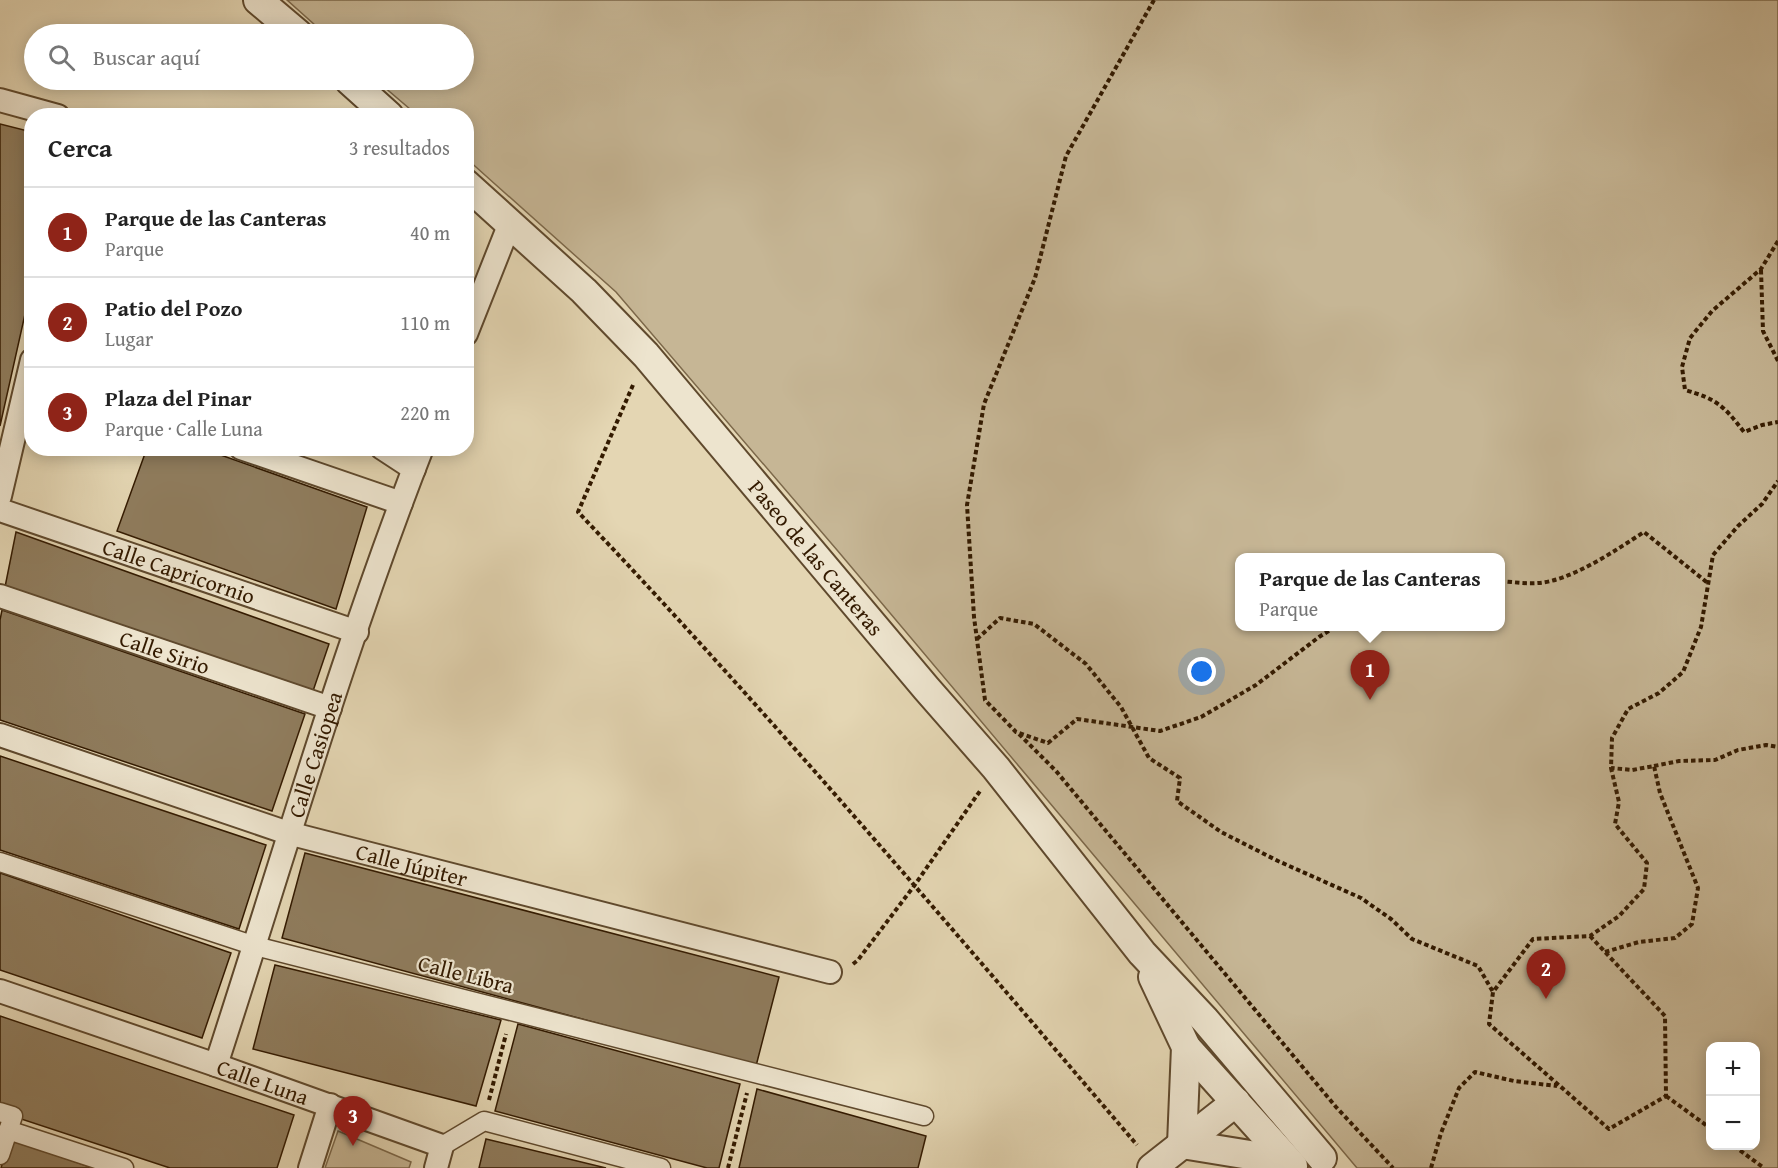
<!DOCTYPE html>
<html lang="es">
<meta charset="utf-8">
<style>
:root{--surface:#fff;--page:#f6f6f6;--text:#222;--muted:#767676;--line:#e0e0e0;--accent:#8f2418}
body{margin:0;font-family:"Gentium Book Plus",serif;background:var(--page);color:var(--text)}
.controls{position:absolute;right:18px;bottom:18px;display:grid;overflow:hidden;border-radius:12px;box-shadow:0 3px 15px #0003}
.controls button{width:54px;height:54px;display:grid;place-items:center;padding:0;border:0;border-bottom:2px solid var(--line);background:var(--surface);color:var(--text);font:30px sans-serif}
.you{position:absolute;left:1202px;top:672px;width:21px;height:21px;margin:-15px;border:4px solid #fff;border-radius:50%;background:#1a73e8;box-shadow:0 0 0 9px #1a73e833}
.badge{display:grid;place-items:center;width:39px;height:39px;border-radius:50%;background:var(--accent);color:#fff;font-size:20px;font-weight:700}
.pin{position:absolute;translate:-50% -50px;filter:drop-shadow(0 2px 3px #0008)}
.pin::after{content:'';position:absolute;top:32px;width:21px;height:18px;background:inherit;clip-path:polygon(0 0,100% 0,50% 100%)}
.popup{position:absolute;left:1235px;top:553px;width:270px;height:78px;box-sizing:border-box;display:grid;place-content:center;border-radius:12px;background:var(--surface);filter:drop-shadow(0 2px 4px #0005);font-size:20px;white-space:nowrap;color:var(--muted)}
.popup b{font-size:22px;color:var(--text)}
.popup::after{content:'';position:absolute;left:50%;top:100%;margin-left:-12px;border:12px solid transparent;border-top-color:var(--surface)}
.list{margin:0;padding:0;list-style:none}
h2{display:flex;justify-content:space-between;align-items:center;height:78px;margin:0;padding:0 24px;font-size:26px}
h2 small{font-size:20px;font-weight:400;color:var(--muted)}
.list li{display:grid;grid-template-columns:39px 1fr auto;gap:18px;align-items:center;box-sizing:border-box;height:90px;padding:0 24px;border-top:2px solid var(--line)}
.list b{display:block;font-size:22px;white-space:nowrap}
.list p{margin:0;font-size:20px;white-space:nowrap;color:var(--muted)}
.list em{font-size:20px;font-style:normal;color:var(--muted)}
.icon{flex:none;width:33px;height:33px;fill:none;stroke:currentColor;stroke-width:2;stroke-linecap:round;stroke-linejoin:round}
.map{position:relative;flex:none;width:1778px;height:1168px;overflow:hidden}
.search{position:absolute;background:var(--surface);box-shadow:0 3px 15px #0003;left:24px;top:24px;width:450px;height:66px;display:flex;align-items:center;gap:15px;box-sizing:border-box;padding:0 21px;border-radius:33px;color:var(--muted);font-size:22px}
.panel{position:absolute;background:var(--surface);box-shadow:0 3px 15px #0003;left:24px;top:108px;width:450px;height:348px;border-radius:24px}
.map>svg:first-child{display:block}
.green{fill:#c6b695;stroke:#7c684a;stroke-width:1.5;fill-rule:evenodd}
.building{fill:#8f7c5d;stroke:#331a00;stroke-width:1.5}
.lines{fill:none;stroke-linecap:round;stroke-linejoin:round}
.pedestrian-casing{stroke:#5f492d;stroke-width:21}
.minor-casing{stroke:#5f492d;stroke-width:26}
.tertiary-casing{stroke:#5f492d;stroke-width:32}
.path{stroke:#331a00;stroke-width:4;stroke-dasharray:4.5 3;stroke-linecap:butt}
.pedestrian{stroke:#ede4ce;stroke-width:18}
.minor{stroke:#ede4ce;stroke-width:22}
.tertiary{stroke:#ede4ce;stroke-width:28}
.labels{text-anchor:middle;stroke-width:4.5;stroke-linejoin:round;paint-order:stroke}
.street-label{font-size:22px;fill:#331a00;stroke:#ede4ce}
</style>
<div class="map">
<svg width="1778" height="1168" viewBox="0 0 1778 1168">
<rect width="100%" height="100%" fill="#e4d6b3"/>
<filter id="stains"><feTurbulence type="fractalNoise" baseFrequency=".00333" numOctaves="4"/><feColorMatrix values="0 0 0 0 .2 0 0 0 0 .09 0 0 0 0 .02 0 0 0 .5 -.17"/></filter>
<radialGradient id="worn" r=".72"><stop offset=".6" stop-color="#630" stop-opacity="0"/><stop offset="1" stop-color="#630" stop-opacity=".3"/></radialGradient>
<path class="green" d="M287,0H1778V1168H1357L837,550L616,292L467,159L466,116L417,115L376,80H464V34H325ZM1240,558H1500V626H1240ZM1710,1046H1756V1146H1710Z
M338,1131L411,1162L409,1168H325Z"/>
<path class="building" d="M0,124L32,132V283L0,426Z
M147,448H201L367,507L336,609L117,531Z
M16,532L329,644L313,691L5,587Z
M2,610L305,714L272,811L0,720V620Z
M0,756L266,845L239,929L0,850Z
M305,853L779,977L756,1066L282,938Z
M0,873L231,953L202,1038L0,970Z
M275,965L501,1020L476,1106L253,1049Z
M0,1016L294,1115L277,1168H170L0,1112Z
M518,1024L740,1084L719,1168H707L495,1111Z
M757,1089L926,1136L918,1168H739Z
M10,1139L93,1168H1Z
M486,1139L606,1168H479Z"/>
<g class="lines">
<g class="pedestrian-casing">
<path id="pedestrian" d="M0,862L255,946L924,1116
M0,1112L13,1116L0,1155
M8,1130L124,1168
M442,1146L484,1121L661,1168"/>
</g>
<g class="minor-casing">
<g id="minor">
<path d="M0,100L58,116"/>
<path d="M466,334L510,223"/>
<path d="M241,448L401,503"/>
<path d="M382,448L414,469"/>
<path d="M0,496L32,360"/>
<path id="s1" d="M0,510L357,632"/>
<path id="s2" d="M0,596L330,708"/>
<path id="s3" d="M0,735L288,833L830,972"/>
<path id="s4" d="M0,991L216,1065L442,1146L436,1168"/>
<path id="s5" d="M216,1065C283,859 343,650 422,448"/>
<path d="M310,1168L330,1105"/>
</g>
</g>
<g class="tertiary-casing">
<g id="tertiary">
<path d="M258,0L298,34"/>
<path d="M349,80L389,116"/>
<path id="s6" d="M466,184L584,291L646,355L926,688L996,768L1142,953L1205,1020L1322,1158"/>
<path d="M1153,977L1186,1047L1182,1144L1287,1161"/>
<path d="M1186,1047L1293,1166"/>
<path d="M1152,1168L1236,1102"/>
</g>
</g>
<path class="path" d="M1154,0L1066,156L1035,278L984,404L967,505L974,617L985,700L1016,732L1048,743L1077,719L1160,731L1201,717L1256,685L1319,637L1337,626
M1778,241L1761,269L1712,311L1690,338L1682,367L1685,390C1717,399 1724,406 1744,432L1762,425L1778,422
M1761,270L1763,331L1778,361
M633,385L578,512C772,716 954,931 1137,1145
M1500,581C1513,582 1526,584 1538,583C1571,581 1616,550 1644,532L1709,584
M977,639L1000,618L1034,624L1086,664L1121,707L1149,758L1180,778L1177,801L1221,832L1278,861L1361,898L1391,919L1412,939L1478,966L1493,992
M1019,734L1056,771L1336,1107L1393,1168
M1654,766L1679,761L1715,760L1738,750L1766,745L1778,747
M1590,936L1665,1016L1666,1096L1609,1129L1489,1024L1493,992L1533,939L1590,936L1619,916L1644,889L1647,863L1615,824L1619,802L1611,768
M1605,952L1639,942L1675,938L1692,924L1698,888L1660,793L1654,766L1632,770L1611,768L1612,738L1628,709L1659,693L1683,672L1701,627L1713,555L1738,526L1762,504L1778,481
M853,964L858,960L914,886L980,791
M1666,1096L1710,1128
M489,1100L506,1034
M1734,1146L1764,1168
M728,1168L747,1093
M1431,1168L1441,1133L1459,1088L1475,1072L1514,1081L1557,1086"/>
<use href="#pedestrian" class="pedestrian"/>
<use href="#minor" class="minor"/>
<use href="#tertiary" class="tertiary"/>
</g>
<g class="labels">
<g class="street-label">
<text dy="8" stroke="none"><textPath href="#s6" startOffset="513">Paseo de las Canteras</textPath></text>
<text dy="8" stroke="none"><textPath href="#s1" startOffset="189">Calle Capricornio</textPath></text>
<text dy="8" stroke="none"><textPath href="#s2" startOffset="174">Calle Sirio</textPath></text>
<text dy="8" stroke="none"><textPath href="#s5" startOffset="326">Calle Casiopea</textPath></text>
<text dy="8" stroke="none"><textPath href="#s3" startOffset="432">Calle Júpiter</textPath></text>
<text transform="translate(466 974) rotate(14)" y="8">Calle Libra</text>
<text dy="8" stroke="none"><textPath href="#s4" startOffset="278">Calle Luna</textPath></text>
</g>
</g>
<rect width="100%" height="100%" filter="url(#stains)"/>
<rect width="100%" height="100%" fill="url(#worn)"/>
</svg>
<div class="controls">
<button>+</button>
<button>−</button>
</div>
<div class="you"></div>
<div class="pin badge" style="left:1370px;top:700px">1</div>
<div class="popup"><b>Parque de las Canteras</b>Parque</div>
<div class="pin badge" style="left:1546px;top:999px">2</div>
<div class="pin badge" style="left:353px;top:1146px">3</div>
<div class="search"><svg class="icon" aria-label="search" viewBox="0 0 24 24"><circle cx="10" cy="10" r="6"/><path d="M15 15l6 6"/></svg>Buscar aquí</div>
<section class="panel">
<h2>Cerca<small>3 resultados</small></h2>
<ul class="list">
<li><span class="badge">1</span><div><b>Parque de las Canteras</b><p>Parque</p></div><em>40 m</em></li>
<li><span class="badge">2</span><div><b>Patio del Pozo</b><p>Lugar</p></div><em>110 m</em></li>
<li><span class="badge">3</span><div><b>Plaza del Pinar</b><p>Parque · Calle Luna</p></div><em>220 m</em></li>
</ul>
</section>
</div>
